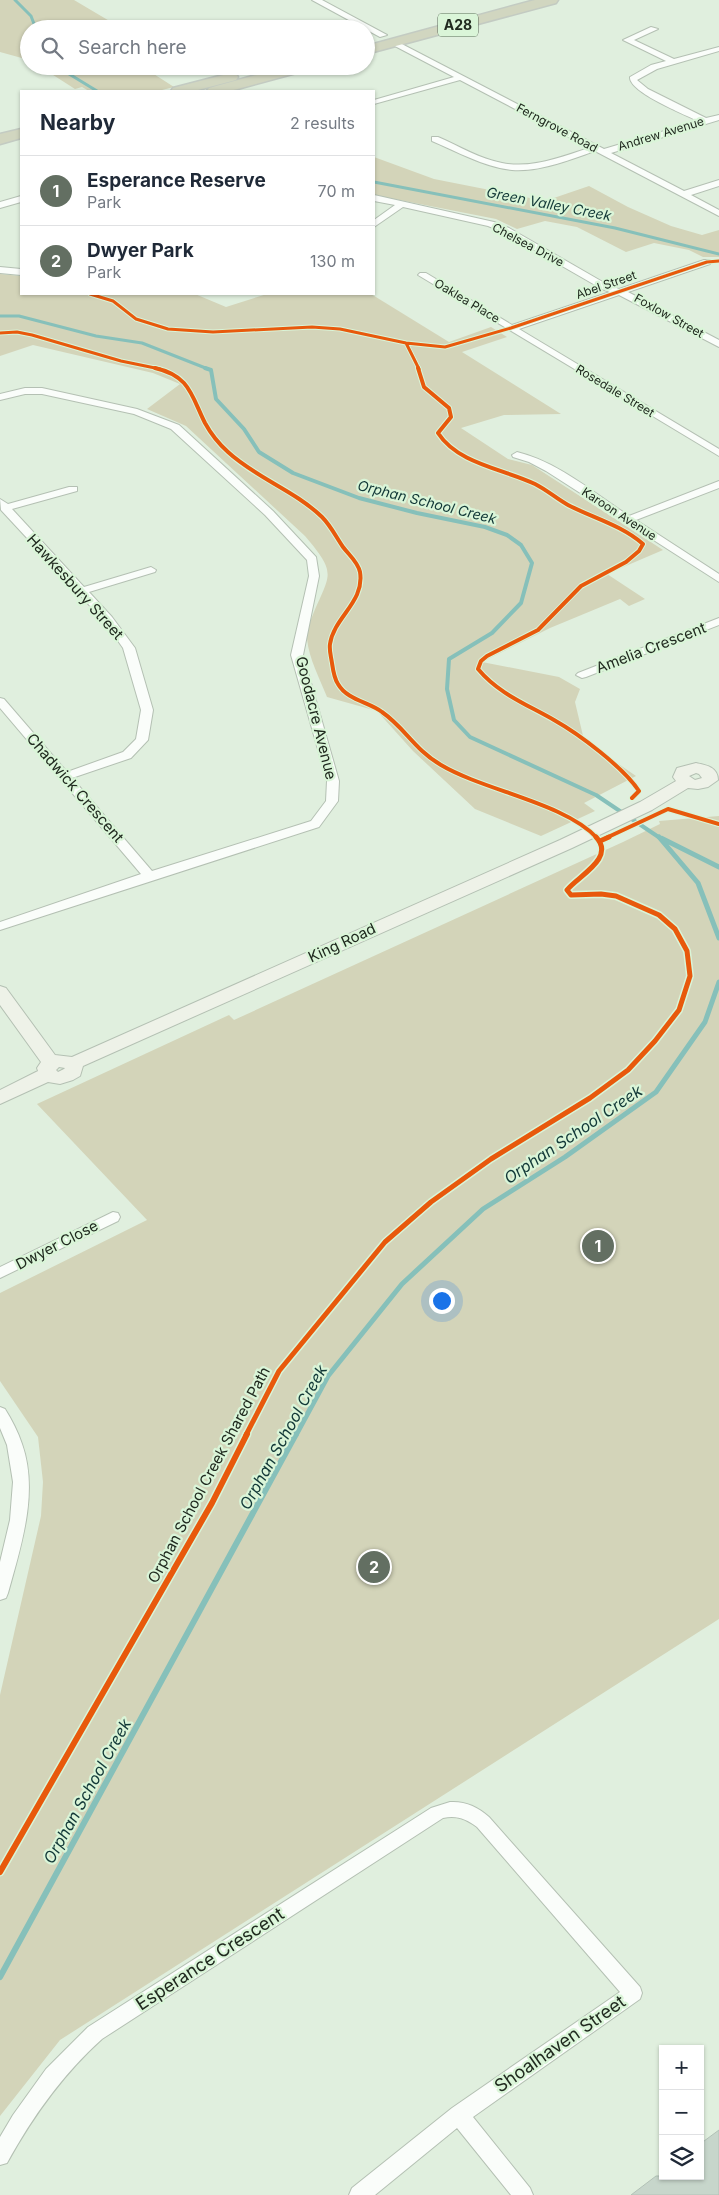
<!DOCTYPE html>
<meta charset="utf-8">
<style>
:root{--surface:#fff;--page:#f2f2f3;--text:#1f2937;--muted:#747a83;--line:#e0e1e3;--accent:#636f62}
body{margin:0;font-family:Inter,sans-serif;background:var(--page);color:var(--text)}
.controls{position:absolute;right:15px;bottom:15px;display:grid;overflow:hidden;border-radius:0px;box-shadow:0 1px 4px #0004}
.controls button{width:45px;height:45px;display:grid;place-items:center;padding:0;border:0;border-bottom:1px solid var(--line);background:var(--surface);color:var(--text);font:25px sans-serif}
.you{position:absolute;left:441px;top:1300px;width:18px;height:18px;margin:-12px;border:4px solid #fff;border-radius:50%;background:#1a73e8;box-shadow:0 0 0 8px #1a73e833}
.badge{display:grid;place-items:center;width:32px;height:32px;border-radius:50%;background:var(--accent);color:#fff;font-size:16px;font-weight:700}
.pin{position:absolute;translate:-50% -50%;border:2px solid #fff;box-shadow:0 1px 5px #0006}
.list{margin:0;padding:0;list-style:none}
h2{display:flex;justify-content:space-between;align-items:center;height:65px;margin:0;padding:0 20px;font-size:21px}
h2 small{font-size:16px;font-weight:400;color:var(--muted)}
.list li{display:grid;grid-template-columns:32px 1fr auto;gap:15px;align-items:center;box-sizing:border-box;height:70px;padding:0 20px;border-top:1px solid var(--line)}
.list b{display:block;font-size:19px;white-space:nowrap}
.list p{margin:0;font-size:16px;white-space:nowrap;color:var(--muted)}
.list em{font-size:16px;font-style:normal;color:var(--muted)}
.icon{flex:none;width:28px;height:28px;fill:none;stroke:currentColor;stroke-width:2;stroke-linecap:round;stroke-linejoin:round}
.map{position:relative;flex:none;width:719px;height:2195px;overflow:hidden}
.search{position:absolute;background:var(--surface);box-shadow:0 1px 4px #0004;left:20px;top:20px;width:355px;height:55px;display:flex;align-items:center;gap:12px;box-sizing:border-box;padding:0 18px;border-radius:28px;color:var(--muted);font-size:19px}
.panel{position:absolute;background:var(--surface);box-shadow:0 1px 4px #0004;left:20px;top:90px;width:355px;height:205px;border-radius:0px}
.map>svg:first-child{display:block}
.green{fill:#d3d4b9}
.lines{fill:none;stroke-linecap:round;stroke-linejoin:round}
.stream-far3{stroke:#86c0ba;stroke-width:3}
.stream-far2{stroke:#86c0ba;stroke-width:4}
.stream-far1{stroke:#86c0ba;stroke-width:5}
.stream{stroke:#86c0ba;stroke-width:6}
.building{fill:#c7d6cb;stroke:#b2c1b6}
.street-casing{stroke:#b4c0b3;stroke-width:2}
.secondary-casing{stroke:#b4c0b3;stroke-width:2}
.highway-casing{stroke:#c3cbc2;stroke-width:3}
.street{fill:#fafdfa;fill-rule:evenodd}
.secondary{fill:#eef2e8;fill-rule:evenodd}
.highway{fill:#d1d6c0;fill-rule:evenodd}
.cycleway-far3-casing{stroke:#daf5d8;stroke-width:5}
.cycleway-far2-casing{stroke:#daf5d8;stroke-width:6}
.cycleway-far1-casing{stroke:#daf5d8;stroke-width:8}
.cycleway-casing{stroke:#daf5d8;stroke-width:9}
.cycleway-far3{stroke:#e8590c;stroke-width:3}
.cycleway-far2{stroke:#e8590c;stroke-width:4}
.cycleway-far1{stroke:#e8590c;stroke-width:5}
.cycleway{stroke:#e8590c;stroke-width:6}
.labels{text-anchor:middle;stroke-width:4.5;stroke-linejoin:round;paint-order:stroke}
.far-street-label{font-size:12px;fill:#202a1f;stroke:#daf5d8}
.shield{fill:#daf5d8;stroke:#586756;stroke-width:1}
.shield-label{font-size:14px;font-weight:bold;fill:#202a1f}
.far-water-label{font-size:14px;font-style:italic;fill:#123837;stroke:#daf5d8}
.street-label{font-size:15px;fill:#202a1f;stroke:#daf5d8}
.water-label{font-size:16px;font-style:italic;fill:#123837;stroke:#daf5d8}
.near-street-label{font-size:18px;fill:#202a1f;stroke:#daf5d8}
</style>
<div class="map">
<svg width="719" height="2195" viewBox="0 0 719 2195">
<rect width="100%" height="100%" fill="#e0efde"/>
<path class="green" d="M0,0H74L123,29H29V60L0,52Z
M39,66H155L146,69L174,87L158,91H89L82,87L75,89Z
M374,157L434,179L545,201L589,186L628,207L671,226L702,235L719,230V257H703L689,250L654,243L626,252L577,227L545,221L517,229L496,219L374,195Z
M0,274L21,276V294H195L226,307L267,294H371L449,342L491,327L507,337L462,352L561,414L504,415L461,428L508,459L532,465L663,550L607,574L645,599L629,606L620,599L550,628L482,662L559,677L580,689L575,702L584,740L636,776L584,803L595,811L541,836L475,809L413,751L377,711L327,697C320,679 309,659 307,639C306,632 309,623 312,617C330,573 338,575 305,536L186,426L147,409L180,384L153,373L33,345L0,356Z
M719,816V1619L60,2040L0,2116V1695L41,1516L43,1482L38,1437L0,1381V1293L147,1220L37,1104L229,1015L234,1020L623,842L660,824L659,821Z"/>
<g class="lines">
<path class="stream-far3" d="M15,0L31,16L36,29
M56,66L97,91
M374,182L615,228L719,254
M0,316H19L96,336L142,343L208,369"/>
<path class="stream-far2" d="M205,368L211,370L216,399L244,429L259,452L293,473L359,498L417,513L485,527L507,535L521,545L532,563L521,603L492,633L449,659L447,689L454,720L470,737L596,795L660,838"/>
<path class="stream-far1" d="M659,837L698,883L719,938
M661,838L719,867
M296,1435L328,1376L402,1284L483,1209L565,1157L656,1092L705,1022L719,982"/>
<path class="stream" d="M0,1977L296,1434"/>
</g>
<path class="building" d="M719,2130V2195H631L656,2176H700V2144Z"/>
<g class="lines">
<g class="street-casing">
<path id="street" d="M312,0H322L387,35L380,37Z
M651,27L658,29L634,40L674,59L719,47V51L657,69L637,80L648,89L706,118L719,115V120L611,153L684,191L719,180V186L691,195L719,210V216L595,151C569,160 540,172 512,170C484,167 458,152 432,141V137H438C459,146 480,159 502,163C532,169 561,157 589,148L460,80L374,104V100L454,77L393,45V41H396L604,149L698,121C684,114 629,92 630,77L651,65L666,61L623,40Z
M251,66H261L264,69L260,71Z
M374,195L494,222L509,228L608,285L619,289L704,260H710V264L628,292L719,340V347L619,295L519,329L719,449V456L418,275L420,273H426L512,325L610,292L602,289L503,232L488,226L403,207L374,227V220L395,205L374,201Z
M21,196V202L0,208V202Z
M0,267L21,269V275L0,273Z
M25,388H42L137,409L179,425L273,511L316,557L319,576L303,655L339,781L338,801L319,827L0,930V922L141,874L0,708V698L4,699L67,772L123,752L136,739L141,710L123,648L104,621L1,510L0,499L8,504L69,487H77V491L12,509L84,587L151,567L156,570L155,572L89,592L112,617L135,648L153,710L148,740L131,758L72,778L152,871L311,821L326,801L327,781L291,655L309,576L307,560L265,515L171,429L134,414L42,394H25L0,400V394Z
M517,452C558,462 594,493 629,516L719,481V488L636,520L719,574V582L546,471L529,462L513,457L512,455Z
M719,618V625L586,677L582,678L576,675L578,673Z
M113,1212L118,1213L120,1217L118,1221L0,1278V1267Z
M0,1407L5,1409C12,1420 18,1432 22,1444C39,1492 21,1546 8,1593L6,1598L0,1600V1562L10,1520L13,1482L7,1445L0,1428Z
M450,1802C465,1801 478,1807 489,1817L640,1987L642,1993L640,1999L473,2117L530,2188L533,2195H511L457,2128L375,2195H349L352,2188L452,2108L620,1992L477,1827C466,1819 457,1815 443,1818L102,2039C62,2075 33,2116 7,2163L0,2165V2137L13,2115L46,2069L88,2027L431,1808Z"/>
</g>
<g class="secondary-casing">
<path id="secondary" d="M696,763C706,765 718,767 718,780L708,787L698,789L688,788L652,810L572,848L83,1066L80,1076L73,1080L60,1084L48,1082L0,1104V1090L38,1071L37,1068L41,1062L0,1005V986L6,988L55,1055L72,1057L560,840L640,802L676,781L673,777L677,768ZM696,773L699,774L702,778L695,780L689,776ZM59,1067L65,1068L64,1069L58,1072L56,1070Z"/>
</g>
<g class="highway-casing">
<path id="highway" d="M535,0H558L556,3L366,54V46Z
M289,66H313L311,69L230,91H207L209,88Z
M231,73L236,74L238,77L236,80L194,91H171L173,88Z
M21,129V138L0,144V134Z"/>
</g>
<use href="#street" class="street"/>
<use href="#secondary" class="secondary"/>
<use href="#highway" class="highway"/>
<g class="cycleway-far3-casing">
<path id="cycleway-far3" d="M90,294L113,301L136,319L168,329L213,332L312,327L340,329L406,343L445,347L511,328L707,262L719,261
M0,333L17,332L32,335L121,361L160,369
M406,343L419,369"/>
</g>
<g class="cycleway-far2-casing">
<path id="cycleway-far2" d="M155,368C190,376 191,395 205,423C211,434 219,444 228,452C256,478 294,490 322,517C331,526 336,537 343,547C349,555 358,562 360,572C365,602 334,617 330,644C329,650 331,656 332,663C333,670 334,678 338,684C347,700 369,702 382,712C405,728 414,749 441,765C485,791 565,803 597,838
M418,368L424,387L449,408L451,417L438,433C458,464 504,469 535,484C547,490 557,499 568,505C593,518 621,525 643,544L639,551L626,562L581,586L538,630L487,656L481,661L478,669C499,694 526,704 554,720C579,734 623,767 639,791L632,798
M606,838L668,809L719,824"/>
</g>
<g class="cycleway-far1-casing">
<path id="cycleway-far1" d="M600,841L609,837
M246,1435L279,1371L385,1242L431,1202L491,1159L590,1098L628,1070L655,1041L679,1010L690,976L687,951L675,929L659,915L616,896L601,894L571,895L567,890C578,876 616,858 596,837"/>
</g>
<g class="cycleway-casing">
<path id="cycleway" d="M0,1872L212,1503L247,1434"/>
</g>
<use href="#cycleway-far3" class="cycleway-far3"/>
<use href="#cycleway-far2" class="cycleway-far2"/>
<use href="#cycleway-far1" class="cycleway-far1"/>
<use href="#cycleway" class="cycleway"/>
</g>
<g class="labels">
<g class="far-street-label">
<text transform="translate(557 128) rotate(28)" y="4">Ferngrove Road</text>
<text transform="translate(661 134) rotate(-17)" y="4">Andrew Avenue</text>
<text transform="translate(528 245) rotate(28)" y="4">Chelsea Drive</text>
<text transform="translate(606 285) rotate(-19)" y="4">Abel Street</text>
<text transform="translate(467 301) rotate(31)" y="4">Oaklea Place</text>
<text transform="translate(669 316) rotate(29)" y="4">Foxlow Street</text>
<text transform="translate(615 391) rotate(31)" y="4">Rosedale Street</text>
<text transform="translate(619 514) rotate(33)" y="4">Karoon Avenue</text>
</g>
<rect class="shield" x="438" y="13.5" width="40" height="23" rx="4"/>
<g class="shield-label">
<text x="458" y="30">A28</text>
</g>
<g class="far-water-label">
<text transform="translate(549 204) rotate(11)" y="5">Green Valley Creek</text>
<text transform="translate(427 502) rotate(14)" y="5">Orphan School Creek</text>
</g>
<g class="street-label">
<text transform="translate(75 587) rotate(48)" y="5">Hawkesbury Street</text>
<text transform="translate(651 648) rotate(-21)" y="5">Amelia Crescent</text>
<text transform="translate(316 718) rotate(76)" y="5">Goodacre Avenue</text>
<text transform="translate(75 788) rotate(49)" y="5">Chadwick Crescent</text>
<text transform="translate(342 943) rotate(-25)" y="5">King Road</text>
<text transform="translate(57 1245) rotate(-27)" y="5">Dwyer Close</text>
<text transform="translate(209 1475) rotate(-62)" y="5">Orphan School Creek Shared Path</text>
</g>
<g class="water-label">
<text transform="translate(573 1134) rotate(-34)" y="6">Orphan School Creek</text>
<text transform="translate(283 1437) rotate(-61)" y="6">Orphan School Creek</text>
<text transform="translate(87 1791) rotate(-61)" y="6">Orphan School Creek</text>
</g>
<g class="near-street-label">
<text transform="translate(210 1959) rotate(-33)" y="6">Esperance Crescent</text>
<text transform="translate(560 2044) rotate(-35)" y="6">Shoalhaven Street</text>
</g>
</g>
</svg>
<div class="controls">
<button>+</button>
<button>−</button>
<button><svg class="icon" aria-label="layers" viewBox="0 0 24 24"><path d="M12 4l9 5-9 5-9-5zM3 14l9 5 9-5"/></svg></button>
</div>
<div class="you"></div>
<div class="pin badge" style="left:598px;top:1246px">1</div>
<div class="pin badge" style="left:374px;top:1567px">2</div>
<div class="search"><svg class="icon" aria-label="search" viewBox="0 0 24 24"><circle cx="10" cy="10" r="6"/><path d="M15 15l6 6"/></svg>Search here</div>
<section class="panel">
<h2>Nearby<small>2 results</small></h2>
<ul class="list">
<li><span class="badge">1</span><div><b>Esperance Reserve</b><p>Park</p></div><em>70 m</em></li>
<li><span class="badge">2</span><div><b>Dwyer Park</b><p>Park</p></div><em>130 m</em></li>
</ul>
</section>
</div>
